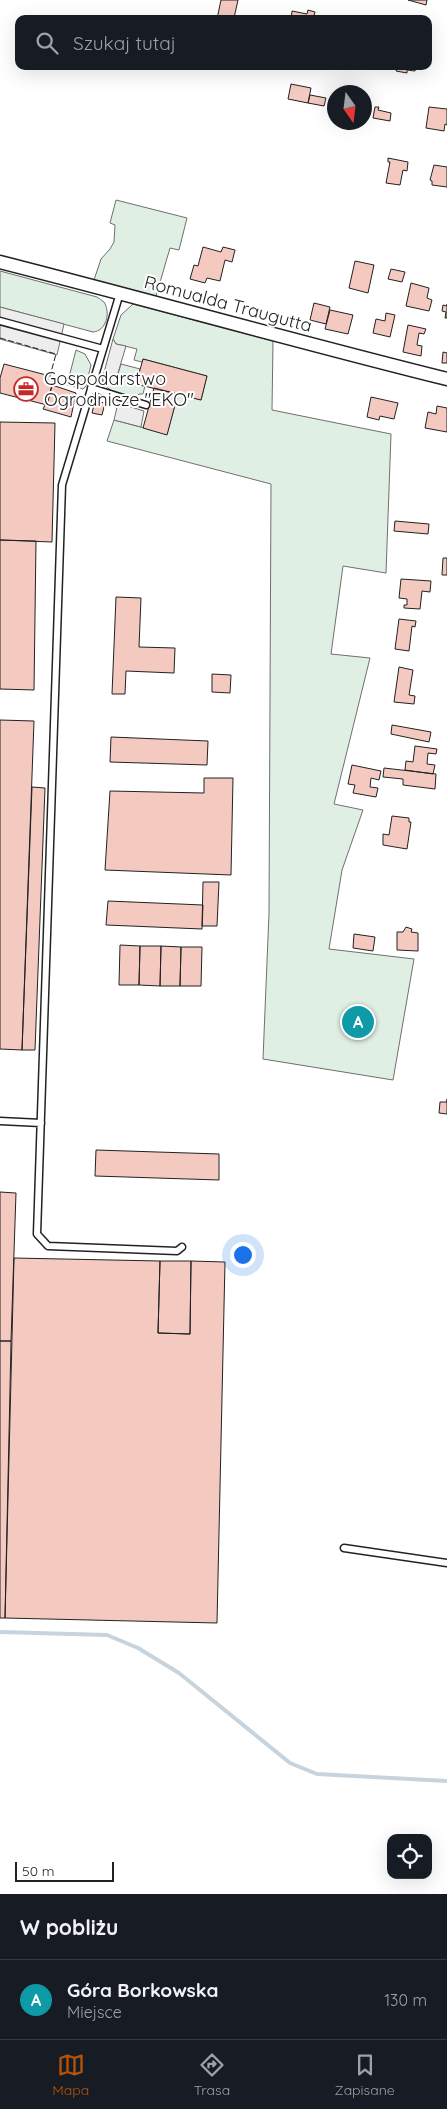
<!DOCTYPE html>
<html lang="pl">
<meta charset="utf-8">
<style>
:root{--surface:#171b24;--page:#20242c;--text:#f1f3f6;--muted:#9ea1a6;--line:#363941;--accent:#b45309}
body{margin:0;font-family:Quicksand,sans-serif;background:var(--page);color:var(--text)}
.controls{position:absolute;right:15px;bottom:15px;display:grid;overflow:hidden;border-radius:10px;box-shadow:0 5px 20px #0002}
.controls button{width:45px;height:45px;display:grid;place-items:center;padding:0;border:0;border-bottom:1px solid var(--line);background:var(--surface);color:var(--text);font:25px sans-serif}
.compass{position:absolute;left:327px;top:85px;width:45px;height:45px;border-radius:50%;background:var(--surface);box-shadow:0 5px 20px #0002;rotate:166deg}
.scale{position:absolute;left:15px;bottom:12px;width:99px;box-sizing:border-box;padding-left:5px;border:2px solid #222;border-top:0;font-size:14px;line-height:18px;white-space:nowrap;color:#222;-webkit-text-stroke:4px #fff;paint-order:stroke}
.you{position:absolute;left:242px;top:1254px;width:18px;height:18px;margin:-12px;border:4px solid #fff;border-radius:50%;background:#1a73e8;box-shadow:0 0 0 8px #1a73e833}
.badge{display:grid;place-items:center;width:32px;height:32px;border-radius:50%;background:var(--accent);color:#fff;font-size:16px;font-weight:700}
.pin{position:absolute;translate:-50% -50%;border:2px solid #fff;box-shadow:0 1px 5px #0006}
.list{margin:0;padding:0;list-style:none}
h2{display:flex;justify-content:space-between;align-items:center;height:65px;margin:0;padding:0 20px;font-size:21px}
h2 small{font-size:16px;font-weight:400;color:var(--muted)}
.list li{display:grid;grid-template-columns:32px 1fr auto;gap:15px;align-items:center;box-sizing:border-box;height:80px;padding:0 20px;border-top:1px solid var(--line)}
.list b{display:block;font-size:19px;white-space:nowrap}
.list p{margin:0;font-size:16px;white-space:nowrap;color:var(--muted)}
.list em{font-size:16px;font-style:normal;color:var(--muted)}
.icon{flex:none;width:28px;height:28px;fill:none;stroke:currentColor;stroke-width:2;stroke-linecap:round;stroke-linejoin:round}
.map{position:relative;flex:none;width:447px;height:1894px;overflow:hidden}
.search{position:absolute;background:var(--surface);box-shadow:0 5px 20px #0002;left:15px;right:15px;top:15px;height:55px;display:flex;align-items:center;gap:12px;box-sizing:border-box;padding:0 18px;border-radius:10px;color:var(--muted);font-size:19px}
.sheet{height:145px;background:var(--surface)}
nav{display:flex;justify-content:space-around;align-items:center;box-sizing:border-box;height:70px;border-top:1px solid var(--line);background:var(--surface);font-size:14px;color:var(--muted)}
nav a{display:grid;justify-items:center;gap:2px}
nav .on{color:var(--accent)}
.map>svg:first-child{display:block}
.green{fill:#e0efe3;stroke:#6f6f6f}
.parking{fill:#ededed;stroke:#6f6f6f}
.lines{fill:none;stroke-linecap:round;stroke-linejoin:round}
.stream{stroke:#c7d3dd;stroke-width:4}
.building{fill:#f3c9c0;stroke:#222}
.lane-casing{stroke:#222;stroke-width:9}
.street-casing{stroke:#222;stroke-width:15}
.lane{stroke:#fff;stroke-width:6}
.street{stroke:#fff;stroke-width:12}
.fence{stroke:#222;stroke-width:1;stroke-dasharray:6 2.5;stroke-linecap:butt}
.labels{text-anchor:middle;stroke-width:4;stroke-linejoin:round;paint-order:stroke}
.street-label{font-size:18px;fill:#222;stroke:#fff}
.poi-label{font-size:18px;fill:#222;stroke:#fff;text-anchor:start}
</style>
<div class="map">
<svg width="447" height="1894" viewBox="0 0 447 1894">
<rect width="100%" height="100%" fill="#fff"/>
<path class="green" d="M116,200L187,218L179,250L170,248L156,296L94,280L101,259L110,249L114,242L115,225L110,223Z
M0,271L97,297C99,299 102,300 104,302C111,313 106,331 93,332L0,307Z
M133,304L273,341L272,410L391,434L386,573L343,566L331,654L370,658L334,804L363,810L342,870L329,949L414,959L393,1080L263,1059L269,913L271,484L107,441L114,420L167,434L178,394L201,400L207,376L143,359L142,362L134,360L137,349L116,344L113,339L121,315Z
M76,350L85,354L91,365L86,386L83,389L67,385Z
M121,364L140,369L136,384L145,386L143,394H139L136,397C124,394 106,393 102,380L115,383Z"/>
<path class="parking" d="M0,307L64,324L57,355L0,339Z
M113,339L116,344L126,346L115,383L102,380Z
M118,403L144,411L141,427L114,420Z"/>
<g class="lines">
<path class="stream" d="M0,1632L107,1635L138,1648L179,1673L290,1763L317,1774L447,1781"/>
</g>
<path class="building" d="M221,0H238L234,18L217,19Z
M408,0H427L426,5Z
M308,10L315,12L314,16L320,17V19H291L292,11L307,14Z
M416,66L415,71L407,70V73L396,71L397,68L389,67Z
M291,84L311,88L308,103L288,99Z
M310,95L326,98L324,106L308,103Z
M375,107H379L378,110L391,113L390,121L373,118Z
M429,107L447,109V125L445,124L444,131L426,128Z
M388,158L408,162L407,171L403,170L400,185L386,183L390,162H388Z
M434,165L447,167V187L432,185V181L430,180Z
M203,247L221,252L223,247L235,250L232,262L225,260L220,281L207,278L205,283L190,279L194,265L198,266Z
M355,261L374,265L368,293L349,288Z
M391,269L405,272L402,282L388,279Z
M411,283L429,288L427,298L432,300L429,311L406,306Z
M314,303L330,307L326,324L310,320Z
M447,304V318H445L446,312L442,311L443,305L447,306Z
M330,310L353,315L348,334L325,329Z
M386,313L395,315L390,337L373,333L376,319L385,321Z
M408,325L426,329L424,334L419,333L417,345L422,346L421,356L403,352Z
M443,352L447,353V363H442Z
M143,359L207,376L201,400L136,384Z
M4,364L54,377L47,405L0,393V378Z
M52,385L76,393L71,417L43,409L45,405H47Z
M154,388L178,394L167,435L143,428Z
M371,397L398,403L394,419L380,416L379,420L367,417Z
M95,401L105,403L102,415L92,413Z
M437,406L447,408V432L425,428L428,412L436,414Z
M0,422L55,423L52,542L0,540Z
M395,521L429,524L428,534L394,531Z
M0,540L36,541L34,690L0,689Z
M443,558H447V575H442Z
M401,579L431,581L430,592L422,591L420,609L404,608V605H407V599L399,598Z
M116,597L141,598L139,647L175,648L174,673L126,671L125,694H112Z
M399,619L416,621L415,627L412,626L409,651L395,649Z
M399,667L413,670L409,695L415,696L414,704L394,702Z
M212,674L231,675L230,693L212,692Z
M0,720L34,721L22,1050L0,1049Z
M392,725L431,732L429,742L391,734Z
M111,737L208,741L207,765L110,762Z
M415,746L437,749L436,754L428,753L427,764L435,765L433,774L405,770L406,761L413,762Z
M352,765L381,771L379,780L371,778L370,787L378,788L376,797L353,793L355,785L348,784Z
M384,768L436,774L435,789L403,785V779L383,777Z
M204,778H233L231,875L105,870L110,791L204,793Z
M32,787L45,788L35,1050H22Z
M392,816L409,818V822H411L407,849L383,845V834L389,835Z
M203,882H219L217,926H202Z
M108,901L203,905L202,929L106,925Z
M406,927L412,929L411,932L418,933V951L397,950V932H403Z
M354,934L375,937L373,951L353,948Z
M120,945L140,946L139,985H119Z
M140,946H161L160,986L139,985Z
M161,946L181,947L180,986H160Z
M181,947H202L201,986H180Z
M447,1099V1114L439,1113L440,1102H447Z
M96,1150L219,1154V1180L95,1176Z
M0,1192L16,1193L11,1341H0Z
M14,1258L160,1261L158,1333L190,1334L191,1261L225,1262L217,1623L5,1618Z
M160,1261H191L190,1334L158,1333Z
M0,1341H11V1343L5,1618H0Z"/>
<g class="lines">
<g class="lane-casing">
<path id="lane" d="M120,293L62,485L37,1234L48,1246L177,1251L182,1247
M0,321L103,349
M91,388L146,405
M0,1121L41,1123
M344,1548L447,1563"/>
</g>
<g class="street-casing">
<path id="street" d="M0,262C149,300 298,342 447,379"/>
</g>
<use href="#lane" class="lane"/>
<use href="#street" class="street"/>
<path class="fence" d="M0,338L56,354L50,376"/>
</g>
<defs>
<g id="office-ring" transform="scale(1.25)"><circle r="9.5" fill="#fff" stroke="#c62828" stroke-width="1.5"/><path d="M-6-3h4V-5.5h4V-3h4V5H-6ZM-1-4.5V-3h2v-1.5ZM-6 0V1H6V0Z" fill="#c62828"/></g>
</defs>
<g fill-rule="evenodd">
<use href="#office-ring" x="26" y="389"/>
</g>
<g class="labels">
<g class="street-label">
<text transform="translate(228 304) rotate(15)" y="6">Romualda Traugutta</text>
</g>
<g class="poi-label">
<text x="44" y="385">Gospodarstwo<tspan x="44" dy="21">Ogrodnicze "EKO"</tspan></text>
</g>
</g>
</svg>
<div class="controls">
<button><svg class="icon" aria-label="locate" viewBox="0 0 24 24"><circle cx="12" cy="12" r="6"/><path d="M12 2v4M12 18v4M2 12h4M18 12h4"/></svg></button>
</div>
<svg class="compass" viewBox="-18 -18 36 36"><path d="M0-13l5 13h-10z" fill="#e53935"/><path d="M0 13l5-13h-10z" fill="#9ea1a6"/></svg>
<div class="scale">50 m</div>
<div class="you"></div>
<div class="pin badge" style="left:358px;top:1022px;background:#0f9aa8">A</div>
<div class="search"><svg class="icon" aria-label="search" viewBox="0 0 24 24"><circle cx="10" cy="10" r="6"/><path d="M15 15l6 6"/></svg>Szukaj tutaj</div>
</div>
<section class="sheet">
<h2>W pobliżu<small></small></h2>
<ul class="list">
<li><span class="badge" style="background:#0f9aa8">A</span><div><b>Góra Borkowska</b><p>Miejsce</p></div><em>130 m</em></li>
</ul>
</section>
<nav>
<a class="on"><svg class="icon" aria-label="map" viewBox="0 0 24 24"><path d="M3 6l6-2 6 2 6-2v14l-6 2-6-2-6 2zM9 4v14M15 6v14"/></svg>Mapa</a>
<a><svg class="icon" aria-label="directions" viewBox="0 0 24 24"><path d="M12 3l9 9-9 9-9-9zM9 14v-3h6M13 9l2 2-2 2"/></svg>Trasa</a>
<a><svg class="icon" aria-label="saved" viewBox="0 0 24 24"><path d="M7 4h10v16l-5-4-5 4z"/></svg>Zapisane</a>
</nav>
